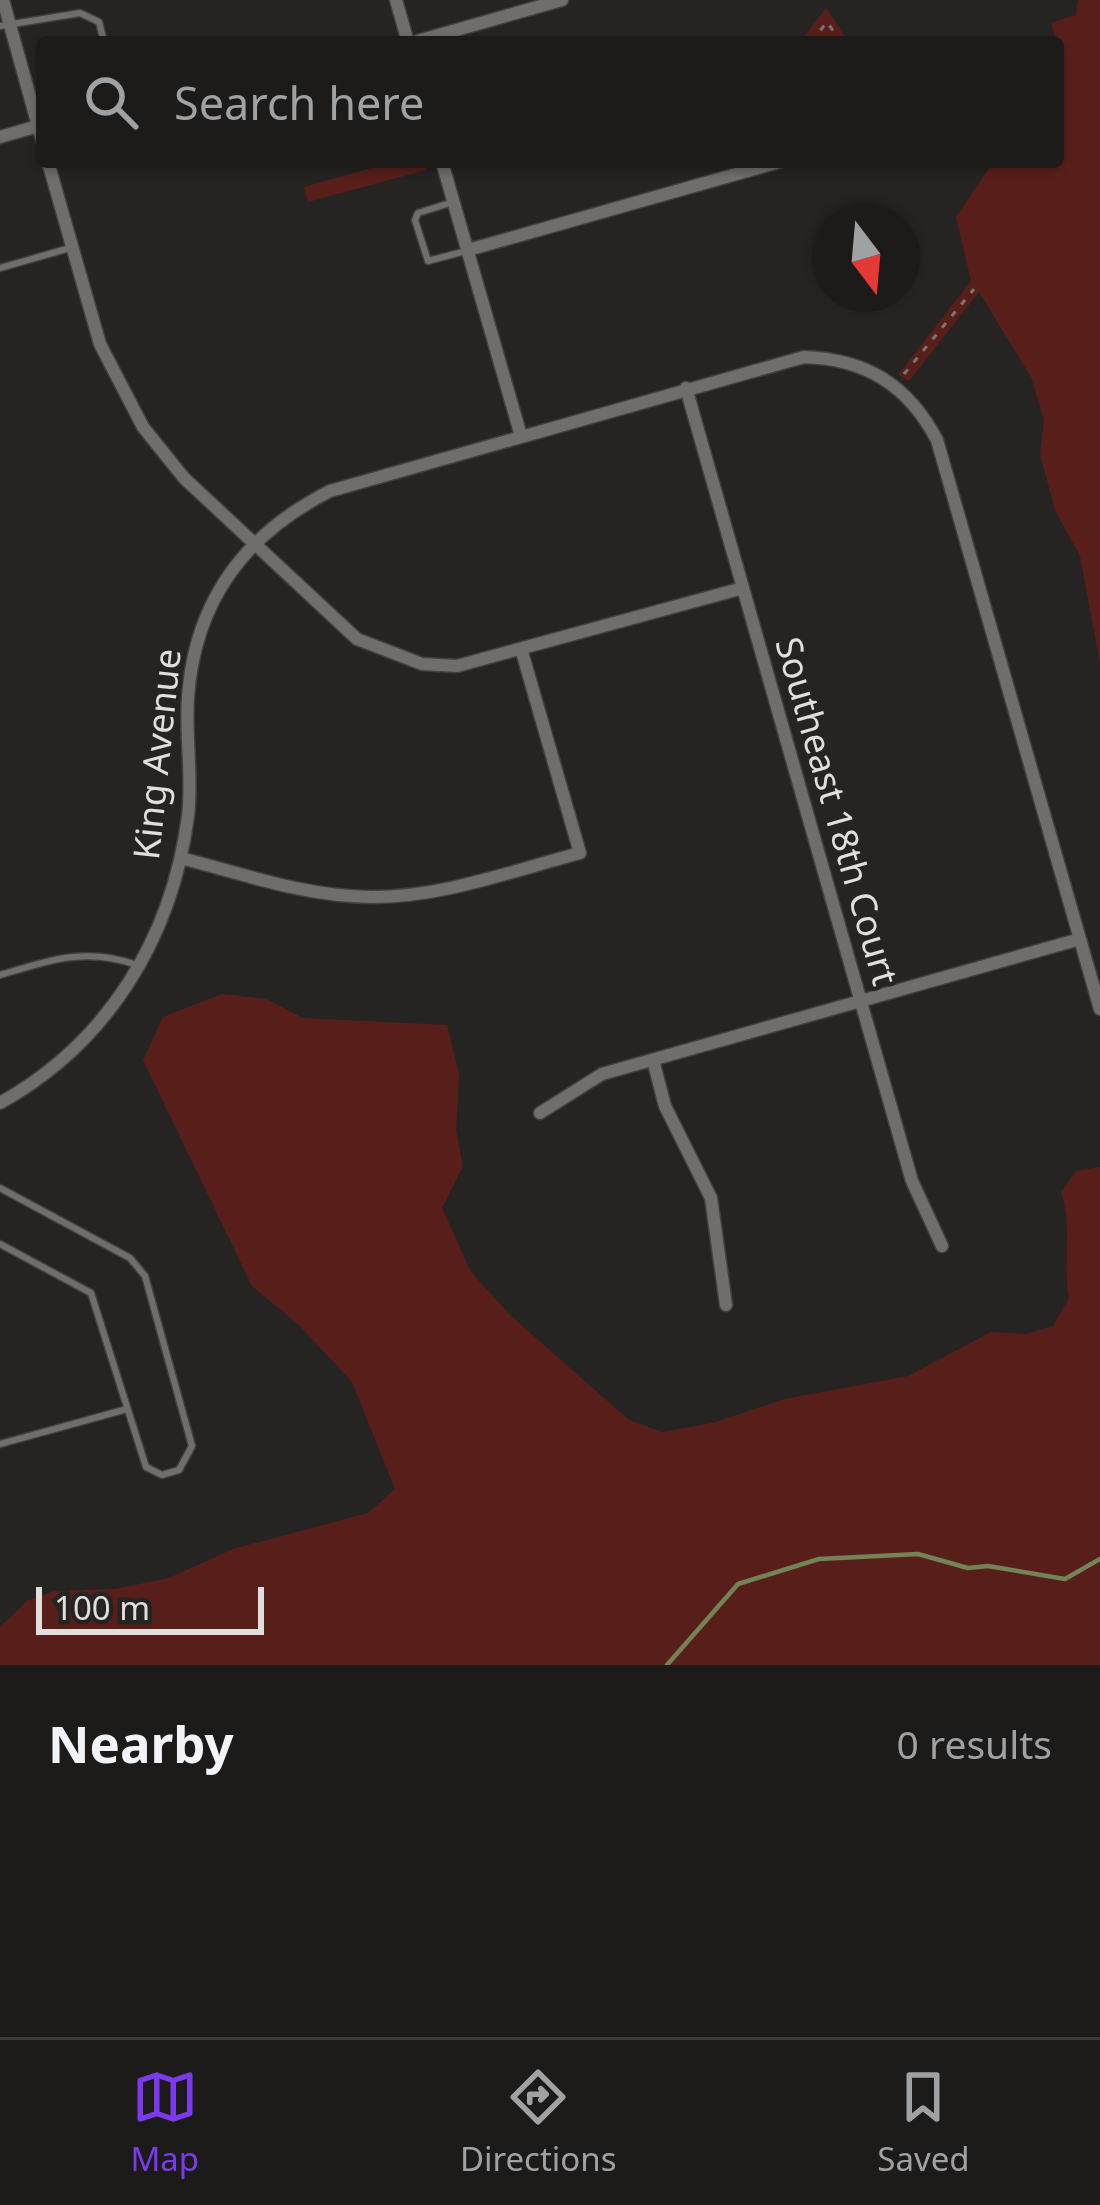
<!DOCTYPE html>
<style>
:root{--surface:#1c1b1a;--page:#252423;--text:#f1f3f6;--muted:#a0a1a2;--line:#3a3939;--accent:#7c3aed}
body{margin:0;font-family:"Noto Sans",sans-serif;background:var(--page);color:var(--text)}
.compass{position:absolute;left:812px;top:204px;width:108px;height:108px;border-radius:50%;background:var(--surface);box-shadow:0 3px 9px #0004;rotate:164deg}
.scale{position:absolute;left:36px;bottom:30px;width:228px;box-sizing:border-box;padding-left:12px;border:6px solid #e0dfde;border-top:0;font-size:33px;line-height:42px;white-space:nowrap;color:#e0dfde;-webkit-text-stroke:9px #262422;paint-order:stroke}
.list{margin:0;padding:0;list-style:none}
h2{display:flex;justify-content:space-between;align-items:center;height:156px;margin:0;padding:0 48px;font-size:51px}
h2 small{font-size:39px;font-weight:400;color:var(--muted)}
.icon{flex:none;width:66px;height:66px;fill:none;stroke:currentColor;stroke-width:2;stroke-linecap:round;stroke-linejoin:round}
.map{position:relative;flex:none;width:1100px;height:1665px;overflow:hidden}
.search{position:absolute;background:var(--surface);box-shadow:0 3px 9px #0004;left:36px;right:36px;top:36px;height:132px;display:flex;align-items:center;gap:30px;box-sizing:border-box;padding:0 42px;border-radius:12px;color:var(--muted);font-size:45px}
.sheet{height:372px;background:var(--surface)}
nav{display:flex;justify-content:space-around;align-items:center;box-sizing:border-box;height:168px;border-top:3px solid var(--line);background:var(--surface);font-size:33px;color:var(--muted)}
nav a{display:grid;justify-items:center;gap:6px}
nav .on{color:var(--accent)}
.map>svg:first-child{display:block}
.green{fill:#581f1a}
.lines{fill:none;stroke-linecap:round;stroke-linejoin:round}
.stream{stroke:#728456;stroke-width:4.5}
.lane-casing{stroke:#41403e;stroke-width:9}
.street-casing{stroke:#41403e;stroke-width:15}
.path{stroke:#787675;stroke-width:3;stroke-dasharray:6 9;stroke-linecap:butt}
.lane{stroke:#6f6e6b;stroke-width:6}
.street{stroke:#6f6e6b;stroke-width:12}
.labels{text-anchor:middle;stroke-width:9;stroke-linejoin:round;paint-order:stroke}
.street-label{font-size:36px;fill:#e0dfde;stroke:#262422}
</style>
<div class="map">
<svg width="1100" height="1665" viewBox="0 0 1100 1665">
<rect width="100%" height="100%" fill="#262422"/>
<path class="green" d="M1078,0H1100V663L1080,556L1055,510L1040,454L1044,420L1031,377L979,292L909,381L898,375L971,281L956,217L993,162H1058L1062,59L1051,23L1076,15Z
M826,8L849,42H800Z
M393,162H423L426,170L308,202L304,187Z
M222,994L266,999L303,1018L447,1025L459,1074L456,1131L463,1166L442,1208L471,1272L511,1316L629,1420L662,1432L712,1423L785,1399L908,1376L991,1332L1027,1334L1053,1326L1069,1298C1062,1261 1073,1228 1061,1192L1076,1171L1100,1167V1665H0V1627L27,1601L55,1591L115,1589L169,1578L233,1549L368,1513L395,1489L352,1382L300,1326L252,1286L143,1060L163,1017Z"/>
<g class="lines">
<path class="stream" d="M667,1665L738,1584L819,1559L918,1554L968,1568L988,1566L1065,1579L1100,1559"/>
<g class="lane-casing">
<path id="lane" d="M0,26L80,13L99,22L104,42
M450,203L418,213L415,220L428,261L466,251
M0,268L70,248
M0,975C51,960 85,947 137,965
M0,1188L130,1258L145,1276L192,1446L179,1470L162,1475L146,1467L91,1293L0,1244
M0,1444L127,1409"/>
</g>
<g class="street-casing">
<path id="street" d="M3,0L42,140
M396,0L408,42
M414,42L562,0
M0,137L38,126
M48,162L100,344L143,427L184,478L357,639L422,664L457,666L743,588
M442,162L521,436
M468,250L779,162
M686,388L912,1181L942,1246
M181,858C243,874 307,897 372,897C443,897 512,871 580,853L522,652
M653,1060L665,1106L711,1198L726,1305
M0,1103C108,1043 172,938 188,816C193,776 185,737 188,697C195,600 245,534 330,491L804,357C866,359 908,385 937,440L1100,1009
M540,1113L602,1074L1080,939"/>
</g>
<path class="path" d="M811,42L827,22L841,42
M904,374L974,289"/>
<use href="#lane" class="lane"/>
<use href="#street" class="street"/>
</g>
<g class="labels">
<g class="street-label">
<text transform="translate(157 754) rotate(-84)" y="13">King Avenue</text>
<text transform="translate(837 811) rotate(74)" y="13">Southeast 18th Court</text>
</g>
</g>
</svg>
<svg class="compass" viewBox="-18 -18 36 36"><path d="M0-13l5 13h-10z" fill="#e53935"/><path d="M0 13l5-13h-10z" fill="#a0a1a2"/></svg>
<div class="scale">100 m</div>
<div class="search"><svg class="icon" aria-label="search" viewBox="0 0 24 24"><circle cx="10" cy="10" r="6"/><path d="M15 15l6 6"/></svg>Search here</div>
</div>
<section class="sheet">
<h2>Nearby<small>0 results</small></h2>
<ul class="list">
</ul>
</section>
<nav>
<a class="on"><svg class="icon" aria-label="map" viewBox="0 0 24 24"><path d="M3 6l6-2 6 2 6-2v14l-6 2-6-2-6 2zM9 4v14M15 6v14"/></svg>Map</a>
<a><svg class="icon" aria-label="directions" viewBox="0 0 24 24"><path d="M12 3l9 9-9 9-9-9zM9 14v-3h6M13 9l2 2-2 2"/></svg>Directions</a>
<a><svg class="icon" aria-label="saved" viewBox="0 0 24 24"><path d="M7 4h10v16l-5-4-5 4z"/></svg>Saved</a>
</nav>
